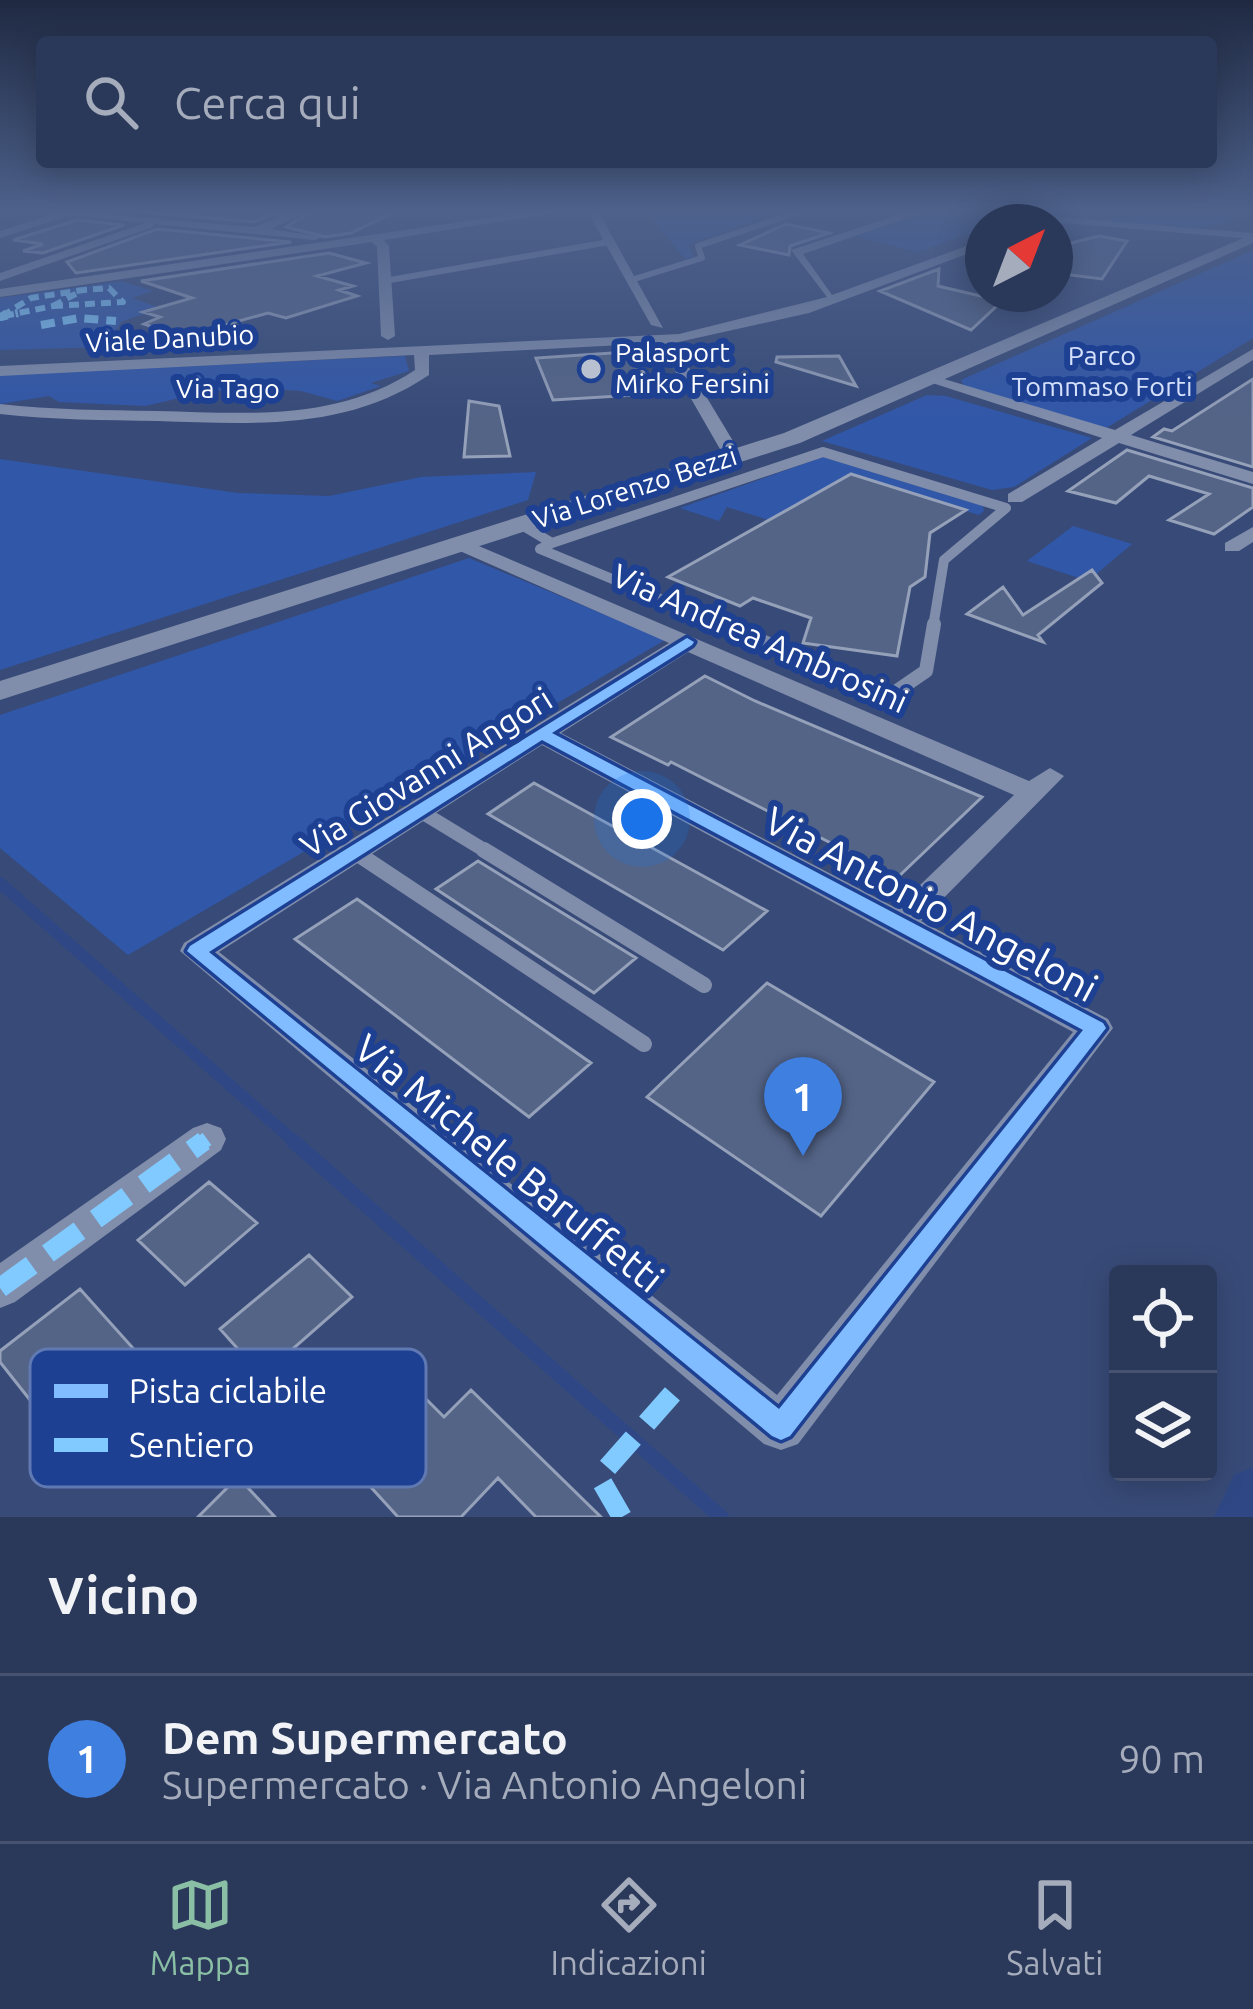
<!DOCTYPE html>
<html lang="it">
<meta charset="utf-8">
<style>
:root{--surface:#2a385a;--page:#323f60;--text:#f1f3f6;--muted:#a5acbb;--line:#465270;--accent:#8abfa5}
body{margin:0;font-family:Ubuntu,sans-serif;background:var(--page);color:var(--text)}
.controls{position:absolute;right:36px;bottom:36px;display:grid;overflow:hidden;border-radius:12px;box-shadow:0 6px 30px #0003}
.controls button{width:108px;height:108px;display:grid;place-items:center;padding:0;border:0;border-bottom:3px solid var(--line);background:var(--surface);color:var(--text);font:60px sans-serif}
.compass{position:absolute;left:965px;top:204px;width:108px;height:108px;border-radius:50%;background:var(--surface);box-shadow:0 6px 30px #0003;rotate:42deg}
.you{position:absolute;left:642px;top:819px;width:42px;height:42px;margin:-30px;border:9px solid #fff;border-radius:50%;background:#1a73e8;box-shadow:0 0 0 18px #1a73e833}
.badge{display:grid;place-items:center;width:78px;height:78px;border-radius:50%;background:var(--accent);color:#fff;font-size:39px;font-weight:700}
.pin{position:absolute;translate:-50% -99px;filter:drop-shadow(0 3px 6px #0008)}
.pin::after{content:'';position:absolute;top:63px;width:42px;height:36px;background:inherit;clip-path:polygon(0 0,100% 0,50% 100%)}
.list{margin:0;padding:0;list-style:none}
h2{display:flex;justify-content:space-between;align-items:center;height:156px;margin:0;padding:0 48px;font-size:51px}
h2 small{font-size:39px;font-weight:400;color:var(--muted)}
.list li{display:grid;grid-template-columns:78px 1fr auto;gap:36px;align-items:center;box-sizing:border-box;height:168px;padding:0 48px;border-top:3px solid var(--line)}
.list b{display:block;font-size:45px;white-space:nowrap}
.list p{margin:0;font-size:39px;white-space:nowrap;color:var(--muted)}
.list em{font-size:39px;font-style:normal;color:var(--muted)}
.icon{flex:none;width:66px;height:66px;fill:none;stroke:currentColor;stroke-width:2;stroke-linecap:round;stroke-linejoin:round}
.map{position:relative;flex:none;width:1253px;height:1517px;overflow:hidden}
.search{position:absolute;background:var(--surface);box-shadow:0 6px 30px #0003;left:36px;right:36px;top:36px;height:132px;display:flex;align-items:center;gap:30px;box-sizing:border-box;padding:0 42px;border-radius:12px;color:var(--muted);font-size:45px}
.sheet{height:324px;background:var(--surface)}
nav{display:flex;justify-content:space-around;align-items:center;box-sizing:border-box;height:168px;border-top:3px solid var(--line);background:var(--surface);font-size:33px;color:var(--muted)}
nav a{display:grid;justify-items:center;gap:6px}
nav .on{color:var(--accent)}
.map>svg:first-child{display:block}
.green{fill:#3157a9}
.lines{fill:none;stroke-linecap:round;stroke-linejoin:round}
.stream-far1{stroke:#2f4885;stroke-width:12}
.stream{stroke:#2f4885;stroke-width:15}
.canal{fill:#2f4885;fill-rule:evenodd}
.building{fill:#546487;stroke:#95a0b9;stroke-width:3}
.service-far3{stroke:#808dab;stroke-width:6}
.service-far2{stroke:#808dab;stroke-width:10}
.service-far1{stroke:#808dab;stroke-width:14}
.service{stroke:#808dab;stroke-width:16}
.minor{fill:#808dab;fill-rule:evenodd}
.tertiary{fill:#808dab;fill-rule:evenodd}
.quiet-far3{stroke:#80caff;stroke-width:6;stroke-dasharray:10 6;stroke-linecap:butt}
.quiet-far2{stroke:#80caff;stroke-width:8;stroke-dasharray:14 8;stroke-linecap:butt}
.quiet-far1{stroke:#80caff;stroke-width:15;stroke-dasharray:30 15;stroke-linecap:butt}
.quiet{stroke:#80caff;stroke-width:20;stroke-dasharray:39 20;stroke-linecap:butt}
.cycleway-casing{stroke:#1d4093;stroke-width:7}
.cycleway{fill:#80bcff;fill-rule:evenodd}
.poi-dot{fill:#b9c0d0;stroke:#1d4093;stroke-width:4.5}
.labels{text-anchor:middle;stroke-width:12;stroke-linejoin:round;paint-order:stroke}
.far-street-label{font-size:27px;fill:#fff;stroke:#1d4093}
.far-poi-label{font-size:27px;fill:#fff;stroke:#1d4093;text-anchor:start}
.far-park-label{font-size:27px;fill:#d5e0fa;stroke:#1d4093}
.street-label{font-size:33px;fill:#fff;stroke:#1d4093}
.near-street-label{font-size:39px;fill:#fff;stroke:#1d4093}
.key{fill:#1d4093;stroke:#6179b3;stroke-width:3}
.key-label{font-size:33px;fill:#fff}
</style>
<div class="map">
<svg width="1253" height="1517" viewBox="0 0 1253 1517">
<rect width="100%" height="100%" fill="#384b78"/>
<path class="green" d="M610,209H789L689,244L693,257L685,259L649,216Z
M936,209H1085L983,222V229L917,252L856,236Z
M1165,209H1230L1235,220L1201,229L1092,222Z
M1253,250V338L1103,430L965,388L961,380Z
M121,281L153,291L132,298L160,308L121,322L108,347L0,350V298Z
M405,356L409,371L371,383L381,386L337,401L301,391L255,388L206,392L145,406L59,402L49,396L0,404V375Z
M927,395L946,396L1092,438L1014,487L992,490L822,441Z
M823,457L983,506L984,511L979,515L855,477L772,521L727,507L719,521L680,508Z
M0,459L238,493L329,496L421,477L536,472L528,500L0,670Z
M1073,526L1132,544L1088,581L1027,561Z
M469,558L665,640L128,955L0,848V715Z"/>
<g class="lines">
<path class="stream-far1" d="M0,883L297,1144"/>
<path class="stream" d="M293,1141L721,1517"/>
<path class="canal" d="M1253,1467V1517H1214L1234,1475Z"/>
</g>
<path class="building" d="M111,209H285L254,222Z
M316,209H401L351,233L325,237L286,227Z
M77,220L124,225L43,253L23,251L43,244L13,240Z
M786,224L829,233L790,246L789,255L740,245Z
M157,229L291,242L76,273L67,262Z
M1099,236L1127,241L1102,279L1055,273V247Z
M329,253L366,263L317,276L353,286L339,290L357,296L286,318L268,313L181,337L144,324L160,317L143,312L192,298L141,281Z
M939,269L938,286L1002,301L971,330L880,291Z
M627,352L637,356L649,387L633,388L637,395L553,400L536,358Z
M839,356L856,386L776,362L777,357Z
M1253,379V467L1153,437L1164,429L1172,431Z
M469,401L499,406L510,456L464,457Z
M1127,450L1253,488V507L1214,534L1169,520L1209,494L1149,476L1116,503L1068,491Z
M851,474L966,510L930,533L925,577L910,587L897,656L803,643L811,618L753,598L740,606L668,577Z
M1092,570L1102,583L1038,635L1043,642L967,614L1003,587L1023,615Z
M705,676L755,701L982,797L898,877L671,762L668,765L611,737Z
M534,783L767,911L723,950L488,814Z
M478,861L636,958L594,993L436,889Z
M357,899L591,1063L529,1117L295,939Z
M767,983L934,1082L821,1216L647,1097Z
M209,1182L257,1223L185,1285L138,1240Z
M309,1255L352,1297L262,1376L220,1329Z
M80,1289L140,1356L53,1429L0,1362V1351Z
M400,1373L444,1417L471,1390L601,1517H536L498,1478L461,1517H398L328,1440Z
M238,1477L275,1517H198Z"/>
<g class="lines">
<path class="service-far3" d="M631,280L702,258L698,246L807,209
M384,281L609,242"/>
<path class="service-far2" d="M520,524L552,543
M552,543L540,549L728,627
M552,543L823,452L1006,508L944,560L933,627"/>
<path class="service-far1" d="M721,624L891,695L926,671L934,624
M420,811L489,853"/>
<path class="service" d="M484,850L704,985
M355,852L644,1044"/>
<path class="minor" d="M41,209L255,227L297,209H312L271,229L321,237L315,240L154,224L153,227L0,281V273L145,223L70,215L0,238V231L56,213Z
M549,209H579L384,240L389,246L395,336L388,340L381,336L377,247L372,242L0,297V289Z
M586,209H597L663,328L651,325Z
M916,209H933L803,254L832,295L983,240V248L809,313L674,343L742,456L733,461L724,456L659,343L429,355V375C346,431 254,424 158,421C105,420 53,420 0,414V404C52,410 104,410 157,411C247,413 336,422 415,370L414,355L0,376V366L679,334L827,297L791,250Z
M1046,216L1253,233V239L1042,221Z
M1253,349V360L1131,435L1253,472V484L1119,443L1022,502H1008V494L1102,438L920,379L934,376L1115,430Z
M1253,527V542L1239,551H1225V543Z
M460,538L1029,781L1050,768L1064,776L921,921L1108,1019L1113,1028L798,1444L781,1450L764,1444L180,951L184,943L669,643L453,548V540ZM688,652L1014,795L896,908L561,733ZM542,745L1073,1032L777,1395L219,952Z
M207,1123L221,1128L226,1139L221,1150L15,1302L0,1308V1263L193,1128Z"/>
<path class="tertiary" d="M1253,234V243L800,443L0,700V681L784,433Z"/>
<path class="quiet-far3" d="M53,306L83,290
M53,306L123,302L109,288L83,290
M2,316L31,298L83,290
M4,316L53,306"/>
<path class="quiet-far2" d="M7,313L1,317L18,313
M41,325L79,318L116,321"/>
<path class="quiet-far1" d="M200,1144L207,1139"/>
<path class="quiet" d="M0,1288L204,1141
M622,1517L599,1477L683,1382"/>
<g class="cycleway-casing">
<path id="cycleway" d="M687,638L694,642L692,645L552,733L1103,1023L1106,1028L790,1436L781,1440L772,1436L187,951L190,946ZM542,740L1083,1030L779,1409L209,952Z"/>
</g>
<use href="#cycleway" class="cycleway"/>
</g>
<linearGradient id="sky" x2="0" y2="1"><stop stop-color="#1f2942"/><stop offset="0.5" stop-color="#4d618b"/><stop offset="1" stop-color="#4d618b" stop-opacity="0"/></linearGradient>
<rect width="1253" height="422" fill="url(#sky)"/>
<circle class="poi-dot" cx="591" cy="369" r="12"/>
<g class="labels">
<g class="far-street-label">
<text transform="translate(170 339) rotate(-3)" y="9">Viale Danubio</text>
<text x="228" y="398">Via Tago</text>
<text transform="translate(635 488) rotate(-18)" y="9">Via Lorenzo Bezzi</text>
</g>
<g class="far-poi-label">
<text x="615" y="362">Palasport<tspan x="615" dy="31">Mirko Fersini</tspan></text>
</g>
<g class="far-park-label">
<text x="1102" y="365">Parco<tspan x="1102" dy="31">Tommaso Forti</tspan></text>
</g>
<g class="street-label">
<text transform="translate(760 638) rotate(24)" y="12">Via Andrea Ambrosini</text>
<text transform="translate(426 772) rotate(-32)" y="12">Via Giovanni Angori</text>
</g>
<g class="near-street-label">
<text transform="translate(931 904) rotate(28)" y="14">Via Antonio Angeloni</text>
<text transform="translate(509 1163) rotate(39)" y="14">Via Michele Baruffetti</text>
</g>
</g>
<rect x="30" y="1349" width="396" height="138" rx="18" class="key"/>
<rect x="54" y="1384" width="54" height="14" fill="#80bcff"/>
<rect x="54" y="1438" width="54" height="14" fill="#80caff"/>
<g class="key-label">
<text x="129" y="1403">Pista ciclabile</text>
<text x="129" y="1457">Sentiero</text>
</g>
</svg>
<div class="controls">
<button><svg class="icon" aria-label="locate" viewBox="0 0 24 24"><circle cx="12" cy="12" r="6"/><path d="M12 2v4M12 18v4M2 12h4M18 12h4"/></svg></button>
<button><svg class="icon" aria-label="layers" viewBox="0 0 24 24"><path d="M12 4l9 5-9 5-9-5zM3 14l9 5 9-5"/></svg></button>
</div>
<svg class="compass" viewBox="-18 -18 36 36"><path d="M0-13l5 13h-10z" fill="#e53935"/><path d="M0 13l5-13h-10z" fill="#a5acbb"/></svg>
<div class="you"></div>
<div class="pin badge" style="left:803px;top:1156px;background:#3f7fe0">1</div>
<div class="search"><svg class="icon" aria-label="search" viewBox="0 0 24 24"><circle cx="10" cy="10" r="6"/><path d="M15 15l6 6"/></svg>Cerca qui</div>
</div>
<section class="sheet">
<h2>Vicino<small></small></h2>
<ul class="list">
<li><span class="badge" style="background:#3f7fe0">1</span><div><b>Dem Supermercato</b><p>Supermercato · Via Antonio Angeloni</p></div><em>90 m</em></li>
</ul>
</section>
<nav>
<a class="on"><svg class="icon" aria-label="map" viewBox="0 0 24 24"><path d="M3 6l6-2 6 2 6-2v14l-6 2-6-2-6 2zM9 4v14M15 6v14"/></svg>Mappa</a>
<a><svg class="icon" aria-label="directions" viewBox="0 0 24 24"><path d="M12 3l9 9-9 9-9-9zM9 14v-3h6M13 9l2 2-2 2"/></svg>Indicazioni</a>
<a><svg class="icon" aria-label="saved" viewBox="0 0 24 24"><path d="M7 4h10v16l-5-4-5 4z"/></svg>Salvati</a>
</nav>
